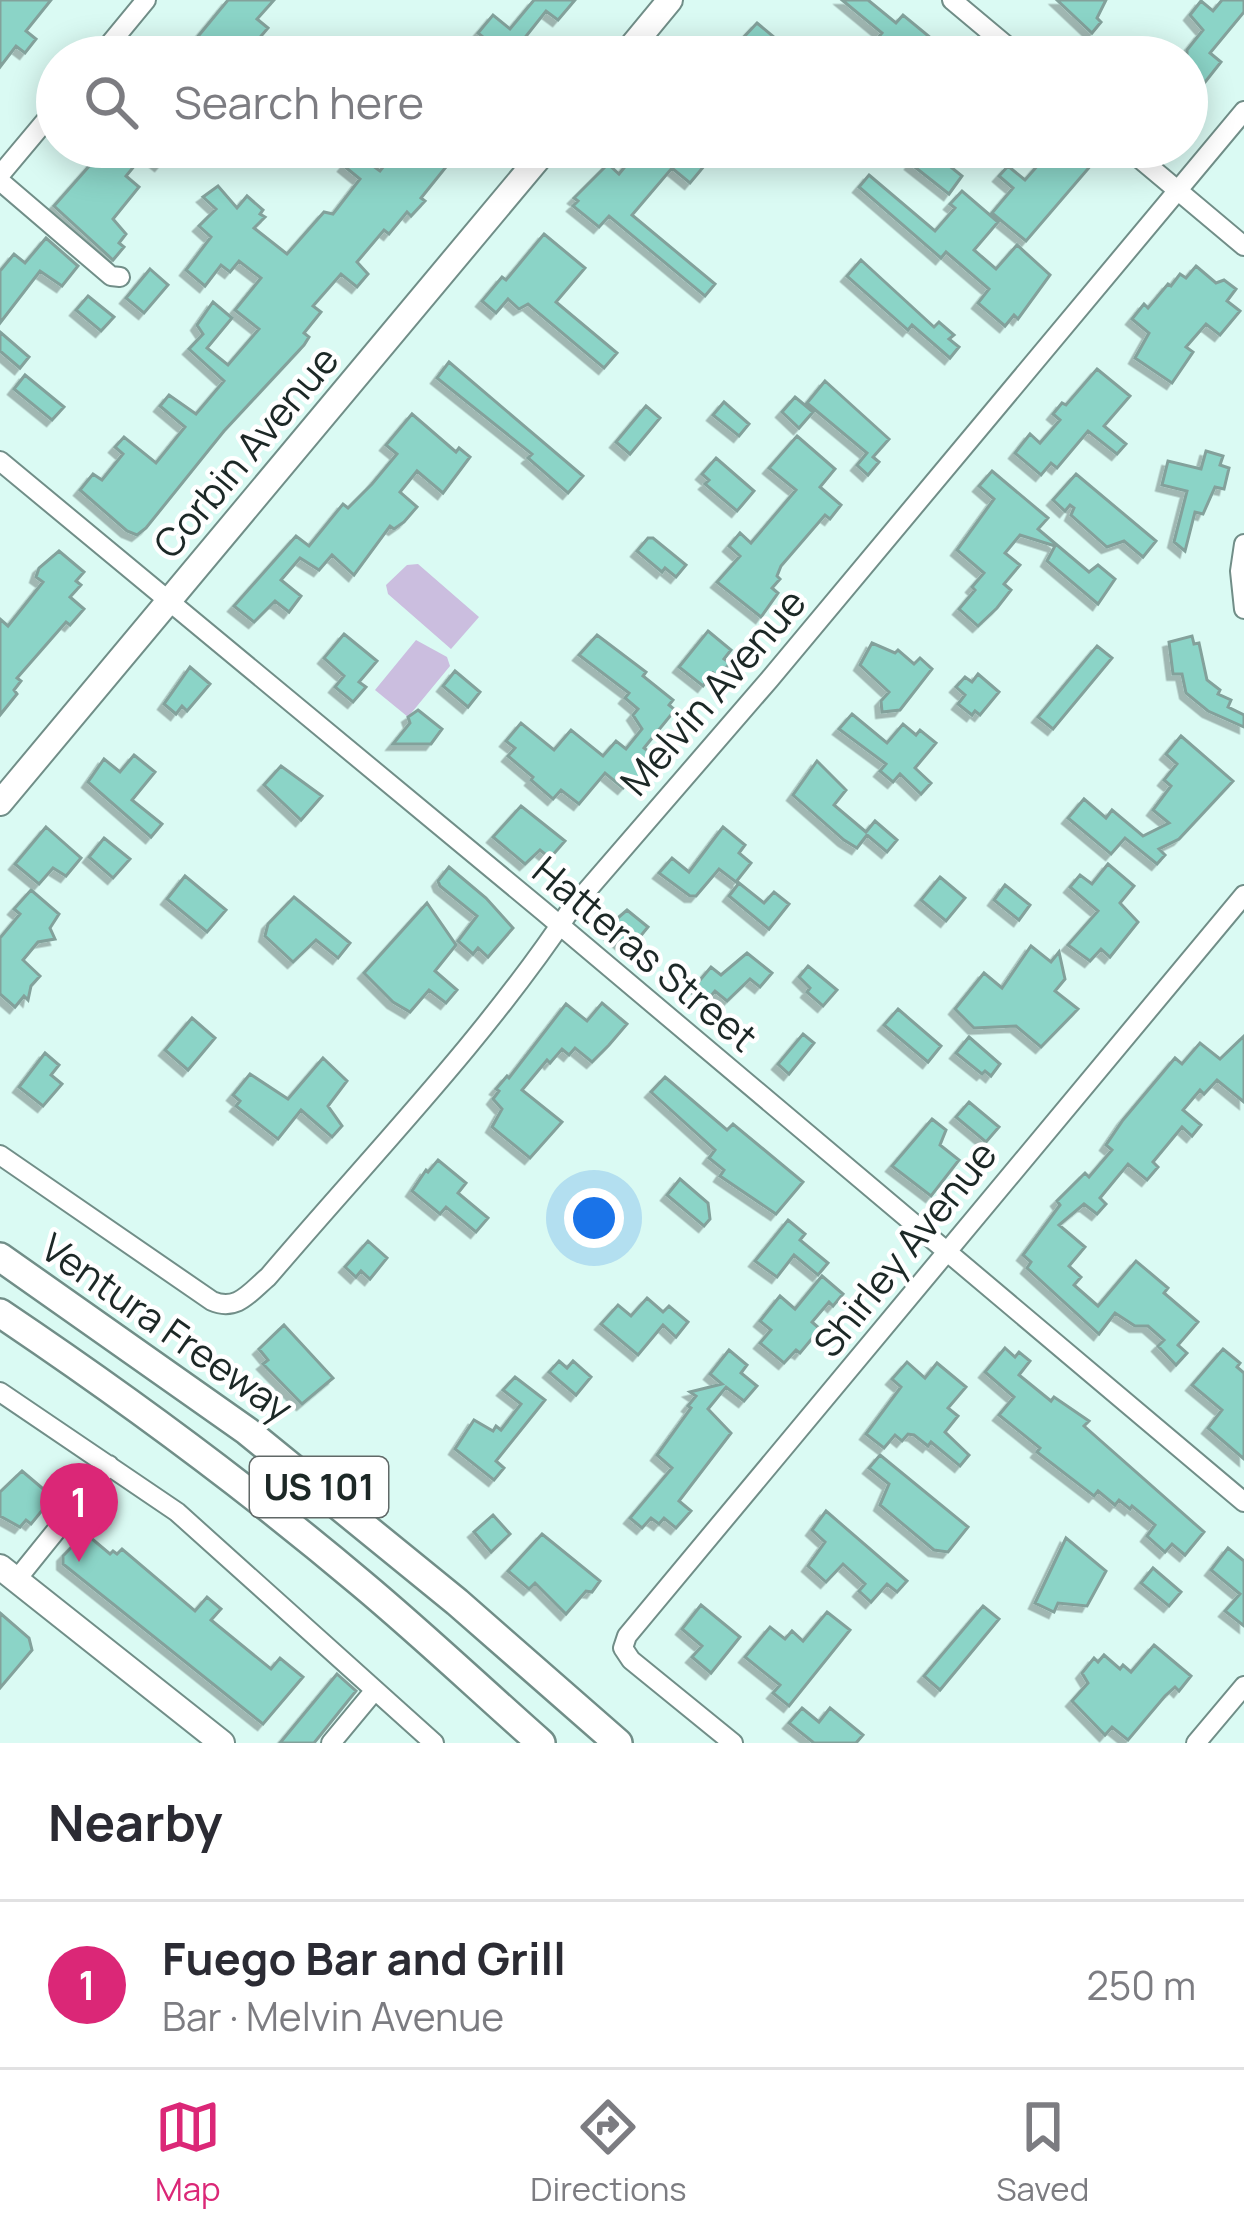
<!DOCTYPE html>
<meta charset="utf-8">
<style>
:root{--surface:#fff;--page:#f2f2f3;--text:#2b2b33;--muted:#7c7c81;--line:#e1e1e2;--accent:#db2777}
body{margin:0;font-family:Manrope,sans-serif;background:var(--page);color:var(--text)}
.you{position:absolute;left:594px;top:1218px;width:42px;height:42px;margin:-30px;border:9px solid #fff;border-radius:50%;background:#1a73e8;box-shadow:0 0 0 18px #1a73e833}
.badge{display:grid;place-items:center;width:78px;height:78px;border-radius:50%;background:var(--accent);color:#fff;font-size:39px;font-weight:700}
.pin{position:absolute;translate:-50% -99px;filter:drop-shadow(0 3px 6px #0008)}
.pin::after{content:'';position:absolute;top:63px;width:42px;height:36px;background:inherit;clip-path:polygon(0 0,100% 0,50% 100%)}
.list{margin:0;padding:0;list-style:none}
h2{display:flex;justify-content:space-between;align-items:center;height:156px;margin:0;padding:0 48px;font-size:51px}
h2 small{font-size:39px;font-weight:400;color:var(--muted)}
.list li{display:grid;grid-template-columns:78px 1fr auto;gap:36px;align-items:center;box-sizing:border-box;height:168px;padding:0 48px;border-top:3px solid var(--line)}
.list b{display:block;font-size:45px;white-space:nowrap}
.list p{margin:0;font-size:39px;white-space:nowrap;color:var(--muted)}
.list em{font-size:39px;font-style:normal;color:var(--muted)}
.icon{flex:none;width:66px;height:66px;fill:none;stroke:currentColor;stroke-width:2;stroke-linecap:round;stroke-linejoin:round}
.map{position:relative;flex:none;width:1244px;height:1743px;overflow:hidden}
.search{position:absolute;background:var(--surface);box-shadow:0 6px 30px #0003;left:36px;right:36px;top:36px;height:132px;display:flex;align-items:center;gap:30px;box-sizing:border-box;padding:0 42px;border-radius:66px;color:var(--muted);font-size:45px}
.sheet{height:324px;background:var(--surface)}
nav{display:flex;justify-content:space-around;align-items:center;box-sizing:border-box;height:168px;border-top:3px solid var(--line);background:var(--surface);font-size:33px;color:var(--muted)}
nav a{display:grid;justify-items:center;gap:6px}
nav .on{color:var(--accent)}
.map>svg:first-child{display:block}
.green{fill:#cbbedf}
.building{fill:#8bd4c7;stroke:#83a19b;stroke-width:3;filter:url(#shadow)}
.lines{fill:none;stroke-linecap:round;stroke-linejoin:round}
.minor-casing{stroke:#718e88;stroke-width:22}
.major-casing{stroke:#718e88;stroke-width:28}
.highway-casing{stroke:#718e88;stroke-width:32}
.minor{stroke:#fff;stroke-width:18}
.major{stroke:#fff;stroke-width:24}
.highway{stroke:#fff;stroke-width:27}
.labels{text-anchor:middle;stroke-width:9;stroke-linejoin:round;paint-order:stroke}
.shield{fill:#fff;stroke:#606867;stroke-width:3}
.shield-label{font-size:36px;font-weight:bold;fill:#1c2826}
.street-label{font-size:39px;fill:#1c2826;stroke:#fff}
</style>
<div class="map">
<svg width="1244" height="1743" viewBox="0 0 1244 1743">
<defs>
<filter id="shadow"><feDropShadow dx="-5.5" dy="5.5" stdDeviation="0" flood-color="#0004"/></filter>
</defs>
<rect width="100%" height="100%" fill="#dafaf3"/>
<path class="green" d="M418,564L479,617L451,649L388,594L386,585L407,565Z
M416,640L447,657L450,666L408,717L375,690Z"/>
<path class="building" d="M0,0H51L26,31L36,39L25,53L16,46L0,67Z
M228,0H274L257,19L268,28L243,57H181Z
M534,0H575L558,20L546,11L523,40L534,49L528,57H507L478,33L493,15L510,29Z
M842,0H868L896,23L903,15L954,57H889L873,44L882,33Z
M1057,0H1106L1097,18L1101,22L1092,33Z
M1222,0H1244V12L1210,53L1221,62L1187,105V50L1203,30L1190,15L1201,1L1213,11Z
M757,23L781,43L770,57H725Z
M106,147H176L160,165L145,153L126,176L139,187L113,219L126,234L119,243L124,247L113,260L54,206Z
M399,147H462L421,198L425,201L411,216L407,212L389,234L384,230L357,262L368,274L357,287L341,274L313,306L321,312L304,333L309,337L304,345L224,431L146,528L137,535L127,531L80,490L93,474L102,480L123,454L115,447L124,437L156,463L185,427L160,406L169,395L196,414L224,381L189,349L203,334L197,325L213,302L232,318L207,348L228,365L259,329L235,310L261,278L239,261L230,272L221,265L205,286L186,270L211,237L199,226L216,209L203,197L218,186L237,208L247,196L263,210L260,214L265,217L254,228L287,254L324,212L333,214L360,179L344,166L355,153L380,171Z
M641,147H684L705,165L690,183L672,168L632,215L715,284L705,296L609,216L599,227L573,206L578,201L574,198L608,164L619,174Z
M925,147H943L936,155L962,176L949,194L911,164Z
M1037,147H1075L1093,163L1026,241L992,213L1013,188L999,176L1008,166L1025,180L1047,155Z
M869,175L935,231L955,208L950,204L962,191L998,222L974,250L996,269L1017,245L1050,275L1018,319L1014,315L1005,326L978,303L989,289L946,252L941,258L859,187Z
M544,234L585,268L556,302L617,353L604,368L528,304L519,309L508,299L496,313L482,301L502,277L506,280Z
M46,238L78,266L62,286L40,271L0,323V271L14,254L25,263Z
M861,260L934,327L939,322L954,335L949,339L959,347L950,358L912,325L908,330L847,276Z
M1196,266L1216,283L1224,280L1236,289L1227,301L1240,311L1220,335L1206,324L1186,347L1193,352L1172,383L1135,358L1149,333L1132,319L1144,304L1148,308L1168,284L1171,286L1180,274L1186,278Z
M150,269L168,285L144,313L126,298Z
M88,296L114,317L101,331L76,310Z
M0,332L29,357L20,368L0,351Z
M449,362L583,476L568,493L528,458L532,454L437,378Z
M1097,369L1130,396L1104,426L1126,444L1117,454L1088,431L1057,468L1051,463L1041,475L1015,453L1030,434L1040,443L1060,420L1053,414L1062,403L1066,405Z
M25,375L64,407L52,420L14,389Z
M825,381L889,439L873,457L879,462L868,475L857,465L867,453L807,403Z
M795,397L813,412L799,428L782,412Z
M724,402L749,424L739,436L713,415Z
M646,406L660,418L630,454L616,442Z
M412,414L456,452L459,448L470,457L443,493L417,471L400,492L417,507L404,522L394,529L390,526L354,575L332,555L319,570L300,558L281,580L301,596L289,612L275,601L254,622L234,606L296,536L309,546L343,504L348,508L372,484L397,454L386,445Z
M797,436L835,469L820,487L841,505L830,519L825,515L781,566L777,576L780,579L772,588L778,593L761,617L717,582L740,556L729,546L740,533L751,543L796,490L769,468Z
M1206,451L1223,456L1220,465L1229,468L1224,489L1215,487L1203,514L1195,512L1185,551L1174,542L1187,491L1162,485L1168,461L1201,469Z
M716,458L754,491L737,511L705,484L709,480L702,474Z
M992,471L1048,518L1038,529L1089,572L1098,565L1115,579L1098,604L1047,561L1055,546L1020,535L1005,553L1020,565L1004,584L1011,590L997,608L978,626L959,609L975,590L972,587L984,573L957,550L994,499L979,486Z
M1076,474L1156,541L1143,557L1124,541L1107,547L1071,515L1074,508L1070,505L1065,511L1053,500Z
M648,538H653L686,565L676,577L665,568L662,572L637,551Z
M59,551L84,572L76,581L81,585L70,597L84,609L70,625L66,622L17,678L21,681L14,690L17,694L0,715V619L8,626L43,582L36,577L39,568Z
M708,631L731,650L724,659L730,663L718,677L713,673L703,686L679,667Z
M344,634L377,661L359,682L366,687L353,702L335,687L344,676L324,658Z
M597,635L646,672L643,676L673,700L669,705L675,710L644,748L657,758L637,783L632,778L623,788L605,773L579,804L561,790L553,799L531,780L533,777L508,756L515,748L506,741L521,723L554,750L571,730L603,756L616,741L626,749L642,729L633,715L638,709L625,698L629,693L579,655Z
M1192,636L1194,644L1199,643L1207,680L1220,690L1218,694L1231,700L1228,707L1244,715V727L1208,711L1186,693L1182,674H1173L1169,642Z
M872,643L895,653L898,650L914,664L920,658L932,669L900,710L882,712L881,701L889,692L860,665Z
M1097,646L1112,658L1053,729L1038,717Z
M190,667L210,684L187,711L182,706L176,714L164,704Z
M455,671L480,692L468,707L443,686Z
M978,674L999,692L980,715L975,711L972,715L958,704L965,695L956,687L965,677L972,682Z
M418,710L442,729L431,744H393L410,723L408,717Z
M852,714L887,743L903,724L916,735L920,730L936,743L915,768L931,783L921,794L900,774L893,782L880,771L886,764L839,729Z
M1181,736L1233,781L1179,839L1159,849L1165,855L1157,864L1125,838L1111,854L1068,818L1084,799L1106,818L1112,810L1143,836L1169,823L1153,810L1171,786L1164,780L1177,764L1166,754Z
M134,755L155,772L132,800L162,824L151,837L88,782L104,759L120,772Z
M817,761L846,790L834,805L866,832L875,821L897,840L887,852L867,835L857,848L844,840L793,795Z
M281,766L322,796L301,820L264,785Z
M521,806L565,841L550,858L540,850L525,864L493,837Z
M46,827L81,858L66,876L53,868L39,884L15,864Z
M723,827L745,845L739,853L751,863L736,882L719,869L696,896H690L659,873L672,858L689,872Z
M104,838L130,859L113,878L89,857Z
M1108,864L1134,886L1120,903L1138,922L1110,957L1101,949L1090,961L1068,945L1098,911L1070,887L1080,875L1092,884Z
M449,867L486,898L513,928L488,957L478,948L473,954L458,941L477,916L440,886L438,881Z
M185,876L226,910L207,932L167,899Z
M940,877L965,898L946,921L921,900Z
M739,883L764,903L774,892L789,904L769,929L729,896Z
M1005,885L1030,905L1019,920L994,900Z
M31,890L59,914L50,928L55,939L38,942L23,960L40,976L31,986L28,1000L24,996L15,1007L0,994V938L20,914L14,909Z
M294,897L350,943L338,958L316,940L293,962L265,936L268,924Z
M427,903L456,945L435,971L457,990L446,1003L429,990L410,1012L393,1002L364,973Z
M627,910L648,927L629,950L605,929Z
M1031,946L1051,962L1059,952L1065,979L1055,991L1078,1009L1041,1047L1016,1026L974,1028L955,1009L984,973L1002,988Z
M747,953L772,973L760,987L750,979L727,1001L715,991L709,998L695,986L711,967L721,975Z
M808,966L837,990L823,1006L807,992L810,988L799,977Z
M602,1003L627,1024L609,1045L592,1062L575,1048L569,1055L562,1049L550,1063L547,1060L522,1090L562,1122L530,1158L492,1127L502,1109L493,1099L499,1091L496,1089L507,1076L509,1078L566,1004L587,1021Z
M898,1009L941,1046L928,1062L884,1025Z
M192,1018L215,1038L188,1070L165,1050Z
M803,1034L814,1043L789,1074L778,1064Z
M1244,1036V1102L1217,1080L1204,1094L1200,1090L1183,1110L1201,1125L1192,1136L1182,1127L1153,1162L1158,1167L1147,1180L1128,1164L1100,1198L1106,1204L1097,1214L1084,1204L1059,1225L1085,1247L1069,1266L1081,1277L1074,1285L1098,1306L1136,1261L1168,1288L1164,1293L1198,1322L1178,1345L1187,1353L1176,1365L1158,1346L1164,1340L1148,1326H1135L1115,1313L1099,1334L1027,1268L1031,1262L1023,1255L1060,1205L1057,1201L1085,1173L1089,1177L1112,1150L1106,1145L1123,1120L1175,1058L1182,1064L1200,1043L1220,1059Z
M969,1037L1000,1064L991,1076L985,1071L982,1074L956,1053Z
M45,1053L59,1065L51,1075L62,1084L43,1106L19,1087Z
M323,1058L347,1081L328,1106L342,1126L332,1137L301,1110L278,1139L236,1106L240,1101L233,1095L250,1074L288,1099Z
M665,1077L727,1130L733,1124L803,1182L776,1214L720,1176L724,1170L709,1158L715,1150L651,1092Z
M969,1102L999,1127L986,1142L956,1117Z
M932,1119L946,1130L940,1145L959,1160L931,1196L892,1166Z
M438,1160L466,1183L458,1193L488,1218L476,1232L446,1207L440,1214L412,1191L426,1170L428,1172Z
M680,1179L708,1203L710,1219L704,1226L667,1195Z
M788,1220L805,1234L800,1240L828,1263L818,1275L794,1255L777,1277L755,1261Z
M368,1241L387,1258L370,1279L361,1271L356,1277L345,1267Z
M822,1276L843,1294L833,1306L829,1302L812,1322L820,1329L800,1353L796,1350L784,1363L760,1343L771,1330L760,1321L780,1296L795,1309Z
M647,1298L663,1312L669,1306L688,1322L676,1337L663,1325L638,1355L601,1324L618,1305L631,1316Z
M284,1325L333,1378L302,1404L263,1364L268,1360L259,1349Z
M1005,1348L1015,1357L1019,1352L1030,1361L1019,1375L1051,1401L1054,1397L1089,1421L1084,1426L1204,1532L1185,1555L1172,1544L1165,1552L1147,1536L1155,1525L1132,1506L1130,1509L1119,1500L1115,1505L1098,1491L1094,1496L1037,1452L1040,1448L999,1415L1014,1397L985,1372Z
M1223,1349L1240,1363L1237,1367L1244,1373V1459L1208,1428L1222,1410L1192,1385Z
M729,1350L747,1365L741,1373L757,1386L744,1401L726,1387L708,1409L731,1433L679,1501L691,1511L676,1528L664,1518L659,1524L651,1518L642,1528L630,1518L672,1468L657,1455L691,1408L688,1406L696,1396L690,1392L722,1384L710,1374Z
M559,1361L567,1368L573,1361L591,1377L576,1395L549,1372Z
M907,1362L925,1378L937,1363L966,1387L948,1408L958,1416L945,1432L969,1455L960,1466L931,1442L928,1446L914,1435L908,1434L902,1441L895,1435L884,1448L866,1434L901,1387L892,1379Z
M515,1377L545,1400L496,1461L504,1468L494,1480L455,1449L474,1420L493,1431L496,1426L501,1430L521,1404L503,1390Z
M880,1455L968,1527L948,1552L934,1550L880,1505L889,1484L869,1468Z
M22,1471L48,1493L44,1498L49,1502L31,1524L26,1520L20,1527L0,1516V1492Z
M826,1511L907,1581L897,1592L887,1584L871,1602L859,1591L865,1584L843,1564L826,1582L808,1566L825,1542L812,1530Z
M493,1515L510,1534L491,1552L474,1532Z
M85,1533L110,1554L113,1551L117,1554L122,1549L195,1611L207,1597L221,1609L211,1620L271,1669L280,1658L303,1677L263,1724L63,1564V1556Z
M542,1534L600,1581L592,1592L586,1591L566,1614L535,1583L529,1589L508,1571Z
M1066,1538L1106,1571L1087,1606L1058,1603L1054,1612L1035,1603Z
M1228,1548L1244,1561V1626L1225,1611L1240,1594L1211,1570Z
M1153,1568L1181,1592L1169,1606L1141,1583Z
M701,1605L740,1637L711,1673L692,1657L702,1646L682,1629Z
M983,1606L999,1619L940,1690L924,1676Z
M827,1612L850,1630L789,1706L773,1693L780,1685L745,1657L770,1627L785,1639L792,1631L803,1641Z
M0,1613L29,1638L32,1650L0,1688Z
M1154,1645L1191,1676L1179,1691L1175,1687L1165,1696L1128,1740L1112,1727L1105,1735L1072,1701L1088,1683L1082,1673L1094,1658L1098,1662L1104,1655L1120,1669L1123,1665L1131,1672Z
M337,1674L356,1691L314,1743H280Z
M802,1708L819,1722L830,1708L863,1735L856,1743H814L789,1723Z"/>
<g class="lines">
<g class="minor-casing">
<path id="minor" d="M952,0L1020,57
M99,57L146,0
M1126,147L1244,246
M0,175L57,107
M0,181L111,276L120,277
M0,461L543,911L1244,1502
M1244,544L1240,571L1244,609
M0,1155L212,1301C237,1312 250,1292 268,1277C370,1157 484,1040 571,909L769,680L1244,111
M0,1392L177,1512L434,1743
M17,1579L109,1465
M331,1743L375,1690
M733,1743L631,1660L623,1648L627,1636L1244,895
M1196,1743L1244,1686"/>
</g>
<g class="major-casing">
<path id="major" d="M623,57L670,0
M0,803L548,147
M0,1567L222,1743"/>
</g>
<g class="highway-casing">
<path id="highway" d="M0,1257L247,1431L457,1602L618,1743
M0,1313C125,1397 247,1487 362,1584C423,1635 481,1690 541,1743"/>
</g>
<use href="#minor" class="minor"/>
<use href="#major" class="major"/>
<use href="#highway" class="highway"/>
</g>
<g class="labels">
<rect class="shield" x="250" y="1457" width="138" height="60" rx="9"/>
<g class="shield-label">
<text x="319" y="1500">US 101</text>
</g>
<g class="street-label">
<text transform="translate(246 452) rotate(-50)" y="14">Corbin Avenue</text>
<text transform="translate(713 692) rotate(-49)" y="14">Melvin Avenue</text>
<text transform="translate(645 954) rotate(40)" y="14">Hatteras Street</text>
<text transform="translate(905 1249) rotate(-51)" y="14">Shirley Avenue</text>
<text transform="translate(167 1328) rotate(35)" y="14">Ventura Freeway</text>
</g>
</g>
</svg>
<div class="you"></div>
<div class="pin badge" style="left:79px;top:1562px">1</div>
<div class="search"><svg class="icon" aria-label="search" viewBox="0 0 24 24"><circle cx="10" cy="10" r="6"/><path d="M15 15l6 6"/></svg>Search here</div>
</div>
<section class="sheet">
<h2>Nearby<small></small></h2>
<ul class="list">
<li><span class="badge">1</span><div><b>Fuego Bar and Grill</b><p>Bar · Melvin Avenue</p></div><em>250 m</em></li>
</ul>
</section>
<nav>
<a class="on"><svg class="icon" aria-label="map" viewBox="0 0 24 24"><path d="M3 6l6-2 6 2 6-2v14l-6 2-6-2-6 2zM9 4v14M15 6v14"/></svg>Map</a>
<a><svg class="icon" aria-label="directions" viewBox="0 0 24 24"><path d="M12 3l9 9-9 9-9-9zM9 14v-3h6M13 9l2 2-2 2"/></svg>Directions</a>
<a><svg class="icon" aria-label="saved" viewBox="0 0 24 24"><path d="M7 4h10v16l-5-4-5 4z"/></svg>Saved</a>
</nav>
